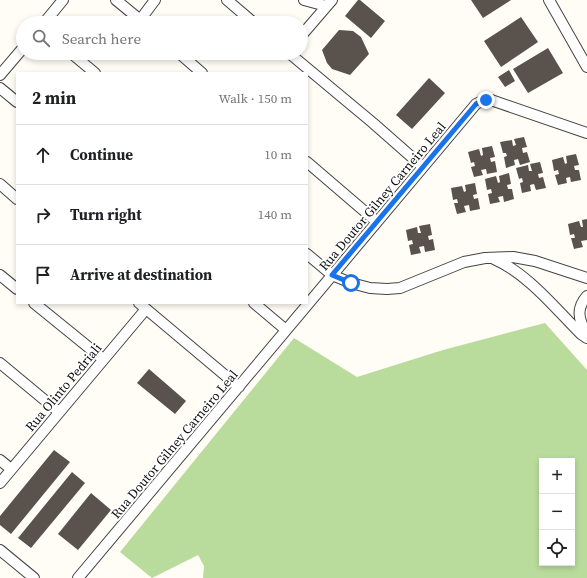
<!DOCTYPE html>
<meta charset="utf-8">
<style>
:root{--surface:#fff;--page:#f2f2f2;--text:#202124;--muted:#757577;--line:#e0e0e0}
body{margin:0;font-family:"Source Serif 4",serif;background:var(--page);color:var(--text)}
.controls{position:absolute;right:12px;bottom:12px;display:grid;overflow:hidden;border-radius:0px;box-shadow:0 2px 6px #0003}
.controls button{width:36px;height:36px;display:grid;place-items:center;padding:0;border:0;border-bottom:1px solid var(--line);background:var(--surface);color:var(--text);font:20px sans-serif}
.stop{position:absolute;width:12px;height:12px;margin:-9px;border:3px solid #1a73e8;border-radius:50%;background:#fff}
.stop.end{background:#1a73e8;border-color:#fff;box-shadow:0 1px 4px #0008}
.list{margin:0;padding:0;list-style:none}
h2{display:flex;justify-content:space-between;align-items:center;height:52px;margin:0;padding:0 16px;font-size:17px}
h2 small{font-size:13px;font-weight:400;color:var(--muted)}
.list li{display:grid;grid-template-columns:26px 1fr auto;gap:12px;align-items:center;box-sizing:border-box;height:60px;padding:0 16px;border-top:1px solid var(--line)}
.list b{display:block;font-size:15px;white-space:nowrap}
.list em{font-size:13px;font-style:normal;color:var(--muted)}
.icon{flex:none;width:22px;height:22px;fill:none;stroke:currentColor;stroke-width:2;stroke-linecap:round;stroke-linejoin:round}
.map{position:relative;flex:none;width:587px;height:578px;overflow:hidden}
.search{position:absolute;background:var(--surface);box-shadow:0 2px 6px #0003;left:16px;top:16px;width:292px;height:44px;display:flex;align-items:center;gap:10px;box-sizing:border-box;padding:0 14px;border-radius:22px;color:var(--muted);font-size:15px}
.panel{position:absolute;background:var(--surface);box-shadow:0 2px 6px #0003;left:16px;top:72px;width:292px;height:232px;border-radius:0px}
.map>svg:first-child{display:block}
.forest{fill:#b9dc9c;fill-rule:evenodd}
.building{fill:#5a524d}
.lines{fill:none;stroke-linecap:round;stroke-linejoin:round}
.minor-casing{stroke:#444;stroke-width:12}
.minor{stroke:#fff;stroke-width:10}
.route{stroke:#1a73e8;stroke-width:5}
.labels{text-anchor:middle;stroke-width:4;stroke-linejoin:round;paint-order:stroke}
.street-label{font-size:13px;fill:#111;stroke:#fff}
</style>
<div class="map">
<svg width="587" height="578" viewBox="0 0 587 578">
<rect width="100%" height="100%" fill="#fffdf5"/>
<path class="forest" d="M545,323L587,370V578H203L204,566L198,555L152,578L120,552L294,338L357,377L443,350ZM542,461H572V563H542Z"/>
<path class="building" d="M358,0H360L385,21L371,38L345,16Z
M471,0H511L483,18Z
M521,17L538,42L501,67L484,41Z
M339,30L353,31L361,37L369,54L350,75L332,69L327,63L322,50Z
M548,48L563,73L528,93L513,69Z
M509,70L515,81L505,87L498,77Z
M429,78L445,93L412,129L396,115Z
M524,137L527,147L522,148L523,153L527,152L530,162L520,165L518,159L514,160L515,165L506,168L504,157L507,156L506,153H503L500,142L512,140L513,146L516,145L514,139Z
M492,146L495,157L490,158L491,162L495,161L497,172L487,174L486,169L481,170L483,175L474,177L471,167L475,166L474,162L471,163L468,152L479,149L481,156L483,155L482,148Z
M576,154L579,165L574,166L575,170H579L581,180L571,182L570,177L566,178L567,183L558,185L555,175L559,174L558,170L554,171L552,160L563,157L565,164L567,163L566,156Z
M540,162L543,173L538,174L539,178L543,177L546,188L536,190L534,184L530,185L531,191L522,193L520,183L523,182L522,178L519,179L516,168L528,165L529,171H532L530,164Z
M509,173L511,184L507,185L508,189H512L514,199L504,202L503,196L498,197L500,202L490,204L488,194L492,193L491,189L487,190L485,179L496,176L498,183L500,182L499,176Z
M475,183L477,194L473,195L474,199L478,198L480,209L470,211L469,205L464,206L466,212L457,214L454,203H458L457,199L453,200L451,188L462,186L464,192L466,191L465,185Z
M587,219V240L581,241L583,247L574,249L571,238H575L574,234L570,235L568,224L579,221L581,227H583L582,220Z
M430,224L432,235L428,236L429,240L433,239L435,250L425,252L424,246L419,247L421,253L411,255L409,245L413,244L412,240L408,241L406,230L417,227L418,233H421L419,226Z
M149,369L186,401L175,414L137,383Z
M54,450L70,462L11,534L0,525V516Z
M72,472L85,483L31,548L18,538Z
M91,493L111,510L78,550L58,534Z"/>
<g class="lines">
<g class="minor-casing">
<path id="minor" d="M116,0L144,23
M227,0L254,23
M304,0L326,6
M549,0L587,67
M140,20L155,0
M44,23L63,0
M301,36L332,0
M71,53L95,73
M179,53L202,73
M289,53L373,123L423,167
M0,75L23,48
M0,88L17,102
M307,162L377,222
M0,184L17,199
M307,254L332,275L351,283L370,288L387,289L400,288L464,262L485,258L513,257L535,261L587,278
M494,259C528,274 554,307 581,334L587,338
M0,275L17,289
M587,296C576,308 578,320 587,333
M34,303L103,359
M139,303L239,387
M254,303L286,330
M0,363L59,412
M0,460L11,469
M0,483L146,309
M0,550L34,578
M78,578L476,104L482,101L491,100L587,133"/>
</g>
<use href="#minor" class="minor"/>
</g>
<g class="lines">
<path class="route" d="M351,283L332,275L476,104L482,101L486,100"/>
</g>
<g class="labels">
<g class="street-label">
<text transform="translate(382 196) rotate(-50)" y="5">Rua Doutor Gilney Carneiro Leal</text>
<text transform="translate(63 387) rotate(-50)" y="5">Rua Olinto Pedriali</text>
<text transform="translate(174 444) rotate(-50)" y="5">Rua Doutor Gilney Carneiro Leal</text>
</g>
</g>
</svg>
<div class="controls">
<button>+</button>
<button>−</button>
<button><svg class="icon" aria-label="locate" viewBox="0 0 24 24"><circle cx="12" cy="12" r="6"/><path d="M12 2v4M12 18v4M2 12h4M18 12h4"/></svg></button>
</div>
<div class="stop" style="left:351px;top:283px"></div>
<div class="stop end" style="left:486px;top:100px"></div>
<div class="search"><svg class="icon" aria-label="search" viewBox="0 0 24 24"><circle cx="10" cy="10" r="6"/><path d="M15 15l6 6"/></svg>Search here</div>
<section class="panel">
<h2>2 min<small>Walk · 150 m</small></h2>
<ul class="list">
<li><svg class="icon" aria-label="ahead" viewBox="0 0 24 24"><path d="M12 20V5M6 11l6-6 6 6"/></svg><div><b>Continue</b></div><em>10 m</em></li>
<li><svg class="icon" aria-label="right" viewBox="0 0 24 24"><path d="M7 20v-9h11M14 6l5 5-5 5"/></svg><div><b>Turn right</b></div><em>140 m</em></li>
<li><svg class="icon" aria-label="arrive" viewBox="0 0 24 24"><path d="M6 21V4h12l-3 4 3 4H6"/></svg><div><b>Arrive at destination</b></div></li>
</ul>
</section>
</div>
